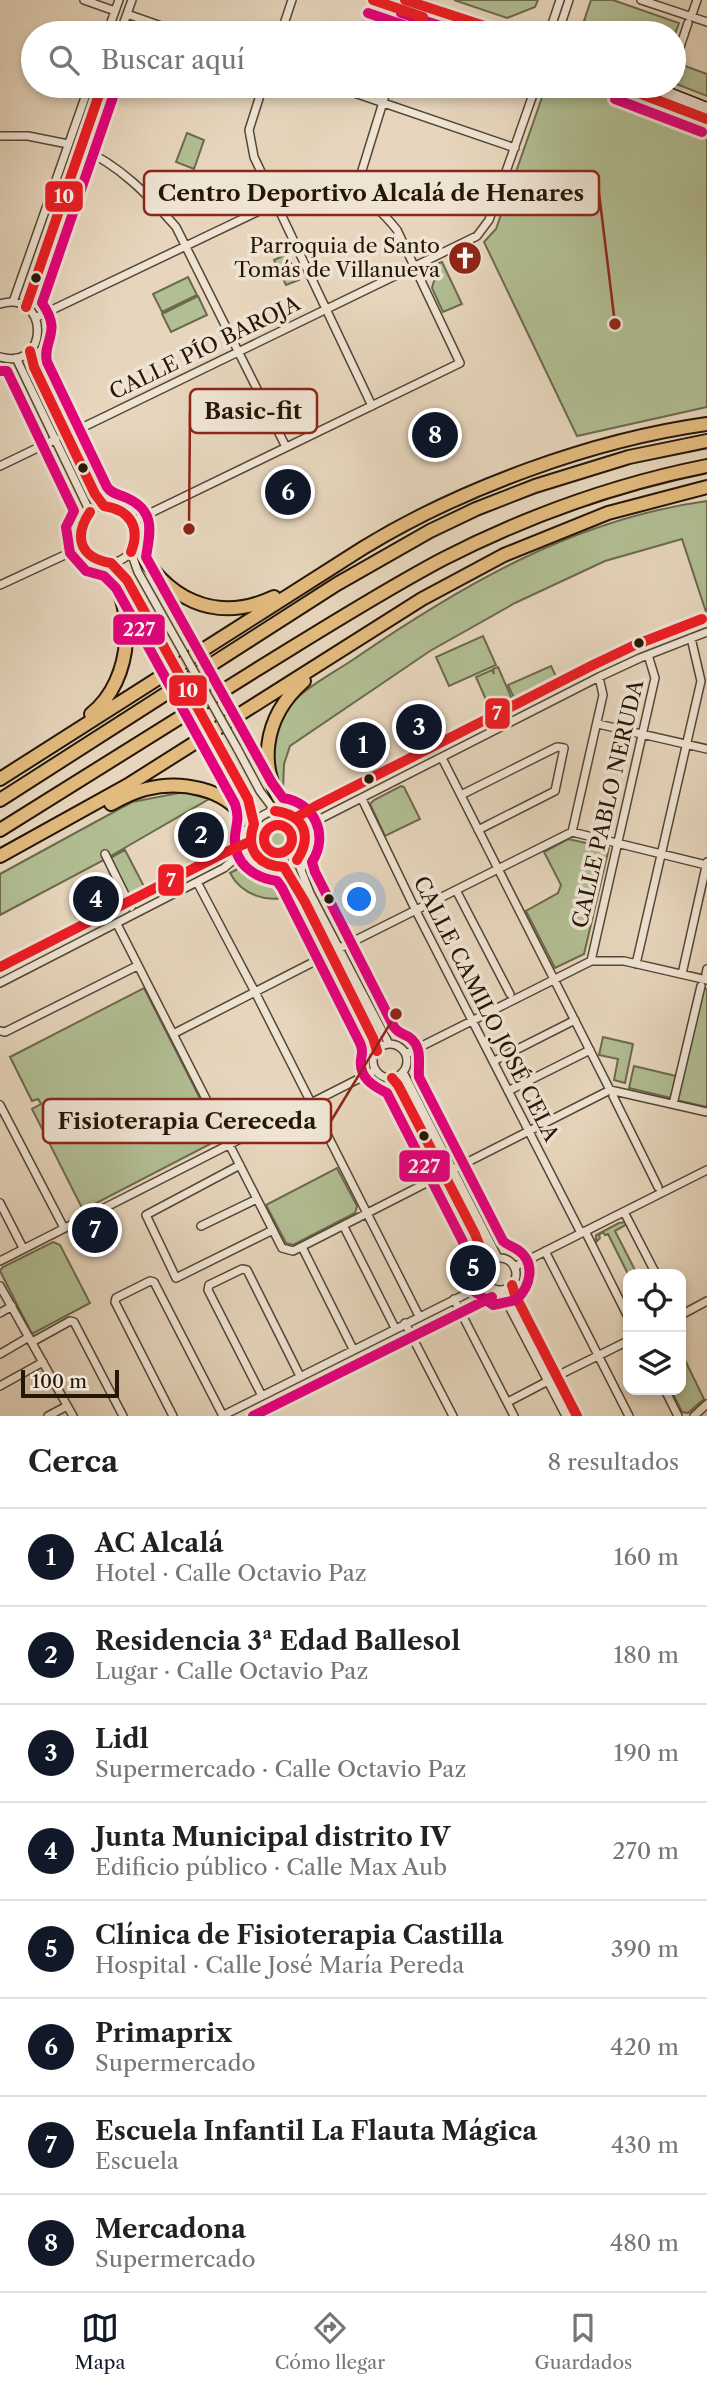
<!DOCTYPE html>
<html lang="es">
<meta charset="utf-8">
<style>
:root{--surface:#fff;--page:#f2f2f2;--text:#222;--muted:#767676;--line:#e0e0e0;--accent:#111827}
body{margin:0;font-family:"Libre Caslon Text",serif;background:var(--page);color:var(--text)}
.controls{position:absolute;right:21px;bottom:21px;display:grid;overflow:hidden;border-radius:14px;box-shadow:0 4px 10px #0003}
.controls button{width:63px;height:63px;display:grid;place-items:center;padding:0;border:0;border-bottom:2px solid var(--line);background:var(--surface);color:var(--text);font:35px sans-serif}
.scale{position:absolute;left:21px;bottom:18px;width:98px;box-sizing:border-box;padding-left:7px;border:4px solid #251607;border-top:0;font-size:19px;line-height:24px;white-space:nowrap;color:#251607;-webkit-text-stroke:5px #efe4d4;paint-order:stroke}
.you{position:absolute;left:360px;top:900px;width:24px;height:24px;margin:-18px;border:5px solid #fff;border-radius:50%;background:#1a73e8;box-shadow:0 0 0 10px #1a73e833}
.badge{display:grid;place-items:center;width:46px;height:46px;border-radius:50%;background:var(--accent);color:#fff;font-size:23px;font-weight:700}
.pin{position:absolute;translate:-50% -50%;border:4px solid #fff;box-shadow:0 2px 7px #0006}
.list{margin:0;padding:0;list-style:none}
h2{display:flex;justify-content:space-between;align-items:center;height:91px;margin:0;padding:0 28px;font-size:30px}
h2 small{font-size:23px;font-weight:400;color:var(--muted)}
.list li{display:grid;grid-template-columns:46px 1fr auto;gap:21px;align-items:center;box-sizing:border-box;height:98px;padding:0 28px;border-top:2px solid var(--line)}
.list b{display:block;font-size:26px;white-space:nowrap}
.list p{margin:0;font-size:23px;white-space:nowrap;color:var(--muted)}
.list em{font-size:23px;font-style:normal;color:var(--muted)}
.icon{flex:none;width:38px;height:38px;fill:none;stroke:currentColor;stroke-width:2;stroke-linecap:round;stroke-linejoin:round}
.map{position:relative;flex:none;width:707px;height:1416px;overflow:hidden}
.search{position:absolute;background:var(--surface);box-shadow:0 4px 10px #0003;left:21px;right:21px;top:21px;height:77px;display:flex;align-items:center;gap:18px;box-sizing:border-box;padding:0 24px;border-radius:38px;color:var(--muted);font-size:26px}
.sheet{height:875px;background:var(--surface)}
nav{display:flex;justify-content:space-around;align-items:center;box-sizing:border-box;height:98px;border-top:2px solid var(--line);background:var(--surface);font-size:19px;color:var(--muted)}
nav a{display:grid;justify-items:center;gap:4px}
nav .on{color:var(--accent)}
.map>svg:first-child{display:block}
.green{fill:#b2be93;stroke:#6c6a4d;stroke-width:2}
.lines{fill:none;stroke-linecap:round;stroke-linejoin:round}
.street-casing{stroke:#564634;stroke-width:10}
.secondary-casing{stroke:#251607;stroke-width:13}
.highway-casing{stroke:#251607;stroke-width:16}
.street{stroke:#efe4d4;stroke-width:7}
.secondary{stroke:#efe4d4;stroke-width:10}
.highway{stroke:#e4bb7e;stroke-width:12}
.street-bridge-casing{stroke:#564634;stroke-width:10;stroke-linecap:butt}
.street-bridge{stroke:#efe4d4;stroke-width:7}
.bus-1-casing{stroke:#efe4d4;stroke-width:16}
.bus-2-casing{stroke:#efe4d4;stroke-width:16}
.bus-3-casing{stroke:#efe4d4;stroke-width:16}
.bus-4-casing{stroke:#efe4d4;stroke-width:16}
.bus-1{stroke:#ee1c25;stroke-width:10}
.bus-2{stroke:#e5007d;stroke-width:10}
.bus-3{stroke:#ee1c25;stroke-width:10}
.bus-4{stroke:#ee1c25;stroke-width:10}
.bus-dot{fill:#251607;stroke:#efe4d4;stroke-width:2.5}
.labels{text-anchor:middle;stroke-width:7;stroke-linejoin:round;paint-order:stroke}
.poi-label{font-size:21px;fill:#251607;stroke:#efe4d4;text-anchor:end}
.street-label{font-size:21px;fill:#251607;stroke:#efe4d4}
.leader{fill:none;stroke:#8f2418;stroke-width:2.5}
.callout-dot{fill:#8f2418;stroke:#efe4d4;stroke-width:2.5}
.callout{fill:#efe4d4;stroke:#8f2418;stroke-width:2.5}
.callout-label{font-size:23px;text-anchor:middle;font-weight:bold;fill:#251607}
.line-badge{stroke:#efe4d4;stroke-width:2.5}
.badge-label{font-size:19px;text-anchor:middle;font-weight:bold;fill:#fff}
</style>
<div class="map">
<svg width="707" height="1416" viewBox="0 0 707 1416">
<rect width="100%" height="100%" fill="#e7d6bd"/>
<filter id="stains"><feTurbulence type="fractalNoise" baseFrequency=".00286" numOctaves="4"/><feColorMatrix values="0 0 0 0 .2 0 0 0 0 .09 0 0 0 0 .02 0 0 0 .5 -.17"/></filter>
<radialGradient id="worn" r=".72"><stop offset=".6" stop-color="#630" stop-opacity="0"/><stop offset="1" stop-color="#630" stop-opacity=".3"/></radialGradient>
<path class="green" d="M454,0H538L535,7L507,18Z
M591,0H613L679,23L674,37V33H619L584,21Z
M674,62L707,74V96L674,83Z
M546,86H589L665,113L707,132V407L577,436L484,242L496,229Z
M187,133L204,140L194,169L176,162Z
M287,254L299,280L286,285L274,260Z
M442,262L462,304L443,312L432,288L439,263Z
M188,277L197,295L162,312L153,294Z
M198,296L207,315L171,332L162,314Z
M707,501V615L682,539L605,561L515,603L430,651L290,746L284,764L283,790L278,792C274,772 268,749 276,728C289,694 326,678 354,659C462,585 575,519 707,501Z
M483,636L496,665L449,686L436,657Z
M551,666L558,681L515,700L508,685Z
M498,667L512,699L490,709L476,677L492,670L494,674L493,669Z
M401,786L404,787L420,819L385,836L370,804L374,800Z
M184,792L209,799L102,861L0,915V874L132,802Z
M260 840a19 19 0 1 1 38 0a19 19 0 1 1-38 0Z
M568,839L609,848L584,954L555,968L526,911L558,893L561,885L544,852Z
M125,850L149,896L133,905L109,859Z
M245,865L260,875L280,879L291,895C268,905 241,894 230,873Z
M144,988L217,1132L218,1140L83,1210L32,1109L41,1104L38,1099L32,1101L10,1057Z
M702,988L707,989V1107L676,1100Z
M603,1037L633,1044L625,1083L614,1080L618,1059L599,1055Z
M634,1066L676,1076L671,1098L629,1088Z
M337,1168L357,1206L355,1213L293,1245L286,1243L266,1205Z
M626,1222L627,1224L615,1231L637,1274H628L608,1234L605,1235L603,1232L599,1235L600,1238L596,1242V1235L619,1223Z
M53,1242L60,1245L90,1303L32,1334L0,1271L3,1267Z
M681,1352L704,1399L688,1413L682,1412L671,1390H681Z"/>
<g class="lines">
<g class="street-casing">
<path id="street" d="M84,0L115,11
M641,0L707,22
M127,14L181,33
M691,17L697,0
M107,33L119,0
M120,33L132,0
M281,33L292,0
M406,33L413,14
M549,33L560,0
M558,33L569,0
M677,56L688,23
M263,86L249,130L254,157L372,406
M334,86L515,148
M0,136H28L68,144
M80,148C120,165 148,195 176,227L286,447
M355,193L388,86
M13,302L89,86
M0,304C49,289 51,371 0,357
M26,307L102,86
M35,318L301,191C346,182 369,195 397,230L460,363L134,521
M30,351L34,367L95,494L104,506
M16,358L90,512
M67,435L477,236L489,220L536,86
M0,466L56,439
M79 534a29 29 0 1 1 58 0a29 29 0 1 1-58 0Z
M131,552L138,572L183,652
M111,563L127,580L171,659
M0,585L82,547
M598,724L707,749
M237,748L260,791L275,811
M226,757L248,799L254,824
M442,758L610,1090
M461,795L557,747L564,748L555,791L478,830
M362,799L416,911L581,1233
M292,809L303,817L317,819
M250 839a28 28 0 1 1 56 0a28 28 0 1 1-56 0Z
M305,829L322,818L599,677L640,658L707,632
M572,832L603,695L599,677
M105,854L131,907
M297,860L310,893L389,1044
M284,867L294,881L305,902L373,1038L377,1051
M301,870L312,845L314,823
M197,882L255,992L419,1316
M456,890L510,994
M117,924L282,1248L293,1251L444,1174
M340,948L572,832L706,865
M591,961L655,678L648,655
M636,964L701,681L691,638
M682,974L707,862
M706,974L707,969
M0,983L224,868L250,846
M0,1031L5,1032L137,966
M173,1034L331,953
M373 1061a17 17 0 1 1 34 0a17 17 0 1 1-34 0Z
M406,1054L591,961H624L707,980
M494,1061L575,1020
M403,1072L498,1258
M392,1078L398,1085L475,1234L487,1264
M508,1091L590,1050
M613,1096L658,1187
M674,1100L701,986
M0,1105L64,1228
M240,1165L146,1215L176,1278L273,1230
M452,1170L610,1090L707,1112
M0,1203L23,1248
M624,1212L656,1274
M201,1226L257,1199
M344,1227L395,1328
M585,1231L628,1317
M302,1247L353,1349
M545,1251L629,1416
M484 1274a16 16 0 1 1 32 0a16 16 0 1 1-32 0Z
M0,1261L376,1070
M514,1267L707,1170
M512,1285L515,1295L577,1416
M0,1286L73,1416
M501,1291L566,1416
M454,1299L514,1416
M0,1313L12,1306
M681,1315L707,1301
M405,1323L453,1416
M32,1342L70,1321L74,1322L123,1416
M0,1354L29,1337
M557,1376L628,1341
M0,1386L43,1362
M665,1390L678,1416
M262,1396L208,1290L209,1285L242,1269L247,1270L300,1376
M508,1402L548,1381
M48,1416L67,1406
M173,1416L115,1302L116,1298L150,1281L154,1282L223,1416
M222,1416L486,1284
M694,1416L707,1404"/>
</g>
<g class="secondary-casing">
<path id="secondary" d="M373,0L470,33
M405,0L506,33
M620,86L707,119
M651,86L707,108"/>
</g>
<g class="highway-casing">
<path id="highway" d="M135,543C165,598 214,625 274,597
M91,714C134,680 138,602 102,563
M0,779L363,548C461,488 593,440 707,424
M0,800L337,584L430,531L476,509L535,486L629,457L707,441
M111,804C122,798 133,792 146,789C180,780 225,788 245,819
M289,813C255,770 263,717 304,681
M0,830C86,777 171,723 256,670C318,632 379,593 443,559C525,517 617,484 707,466
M0,856L128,785L422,599L504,555L608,513L707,487"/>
</g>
<use href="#street" class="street"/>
<use href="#secondary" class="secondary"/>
<use href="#highway" class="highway"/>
<g class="street-bridge-casing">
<path id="street-bridge" d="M183,652L237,748
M171,659L226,757"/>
</g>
<use href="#street-bridge" class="street-bridge"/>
<g class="bus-1-casing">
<path id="bus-1" d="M26,307L102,86
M30,351L34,367L95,494L104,506
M104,506C130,510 141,527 131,552
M90,512C73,537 80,558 111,563
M111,563L127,580L248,799L254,824
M275,811C304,815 313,835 297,860
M254,824C245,849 258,866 284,867
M284,867L305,902L373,1038L377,1051
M392,1078L398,1085L475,1234L487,1264
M512,1285L515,1295L577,1416"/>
</g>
<g class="bus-2-casing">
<path id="bus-2" d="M368,13L418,30
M401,13L462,33
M615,99L702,132
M0,371H7L74,511L66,527L70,553L86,571L104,576L116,588L235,804C240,820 236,823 235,837C233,863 254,878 277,881L282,888L360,1043C363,1050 362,1053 361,1060C359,1078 373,1086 387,1093L462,1240L472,1264L469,1275L474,1291L493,1305L516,1300C531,1286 536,1263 518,1250C512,1246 507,1245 503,1241L419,1077C418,1062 423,1047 409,1037C402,1033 398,1033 394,1027L315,872L312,862C329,835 315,803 283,798L272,783L146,557C150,532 156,511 127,498C118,494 112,494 107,487L47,362C42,340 63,333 42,303L115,91
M253,1416L492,1297"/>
</g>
<g class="bus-3-casing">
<path id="bus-3" d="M297,817L316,806L593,665L635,645L702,619
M264 839a14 14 0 1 1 28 0a14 14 0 1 1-28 0Z
M0,967L224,853L249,842"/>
</g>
<g class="bus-4-casing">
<path id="bus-4" d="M373,0L423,17
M405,0L506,33
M620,86L707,119"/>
</g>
<use href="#bus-1" class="bus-1"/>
<use href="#bus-2" class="bus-2"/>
<use href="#bus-3" class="bus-3"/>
<use href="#bus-4" class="bus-4"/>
</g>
<defs>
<g id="church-disc" transform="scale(1.75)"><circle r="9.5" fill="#8f2418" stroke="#efe4d4"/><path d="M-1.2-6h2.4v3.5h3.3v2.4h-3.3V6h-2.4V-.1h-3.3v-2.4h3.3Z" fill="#fff"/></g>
</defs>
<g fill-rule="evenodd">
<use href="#church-disc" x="465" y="258"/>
</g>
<g class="bus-dot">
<circle cx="36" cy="278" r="6"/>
<circle cx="83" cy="468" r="6"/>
<circle cx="639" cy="643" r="6"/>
<circle cx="369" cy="779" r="6"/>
<circle cx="329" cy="899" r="6"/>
<circle cx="424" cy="1136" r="6"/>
</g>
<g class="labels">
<g class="poi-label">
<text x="440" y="253">Parroquia de Santo<tspan x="440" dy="24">Tomás de Villanueva</tspan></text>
</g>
<g class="street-label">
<text transform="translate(205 348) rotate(-26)" y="7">CALLE PÍO BAROJA</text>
<text transform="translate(608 804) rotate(-77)" y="7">CALLE PABLO NERUDA</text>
<text transform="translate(486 1009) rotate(63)" y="7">CALLE CAMILO JOSÉ CELA</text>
</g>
</g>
<path class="leader" d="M615 324L599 193M189 529L190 411M396 1014L331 1121"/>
<g class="callout-dot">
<circle cx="615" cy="324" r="7"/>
<circle cx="189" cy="529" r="7"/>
<circle cx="396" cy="1014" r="7"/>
</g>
<g class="callout">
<rect x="144" y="171" width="455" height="44" rx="7"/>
<rect x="190" y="389" width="127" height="44" rx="7"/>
<rect x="43" y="1099" width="288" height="44" rx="7"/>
</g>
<g class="callout-label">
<text x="371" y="201">Centro Deportivo Alcalá de Henares</text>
<text x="253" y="419">Basic-fit</text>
<text x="187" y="1129">Fisioterapia Cereceda</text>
</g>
<g class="line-badge">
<rect x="44" y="180" width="40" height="33" rx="7" fill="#ee1c25"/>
<rect x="112" y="613" width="54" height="33" rx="7" fill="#e5007d"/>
<rect x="168" y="674" width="40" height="33" rx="7" fill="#ee1c25"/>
<rect x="484" y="697" width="27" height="33" rx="7" fill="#ee1c25"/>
<rect x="157" y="863" width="28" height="34" rx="7" fill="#ee1c25"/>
<rect x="398" y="1149" width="53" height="34" rx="7" fill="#e5007d"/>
</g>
<g class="badge-label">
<text x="64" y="203">10</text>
<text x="139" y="636">227</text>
<text x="188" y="697">10</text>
<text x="497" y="720">7</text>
<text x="171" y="887">7</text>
<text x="424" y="1173">227</text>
</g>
<rect width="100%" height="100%" filter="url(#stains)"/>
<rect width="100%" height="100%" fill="url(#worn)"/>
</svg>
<div class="controls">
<button><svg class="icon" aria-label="locate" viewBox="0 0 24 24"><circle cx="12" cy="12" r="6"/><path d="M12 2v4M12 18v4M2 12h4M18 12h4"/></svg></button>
<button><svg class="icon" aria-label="layers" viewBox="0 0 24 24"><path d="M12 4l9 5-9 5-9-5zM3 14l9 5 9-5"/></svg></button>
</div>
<div class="scale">100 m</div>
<div class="you"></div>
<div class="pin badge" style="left:363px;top:745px">1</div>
<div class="pin badge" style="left:201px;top:835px">2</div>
<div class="pin badge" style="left:419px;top:727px">3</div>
<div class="pin badge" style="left:96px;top:899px">4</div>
<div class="pin badge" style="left:473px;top:1268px">5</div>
<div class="pin badge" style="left:288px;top:492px">6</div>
<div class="pin badge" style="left:95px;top:1230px">7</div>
<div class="pin badge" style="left:435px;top:435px">8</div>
<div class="search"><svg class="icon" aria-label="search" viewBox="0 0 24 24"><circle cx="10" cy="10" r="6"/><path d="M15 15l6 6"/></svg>Buscar aquí</div>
</div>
<section class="sheet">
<h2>Cerca<small>8 resultados</small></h2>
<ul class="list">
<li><span class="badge">1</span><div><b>AC Alcalá</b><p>Hotel · Calle Octavio Paz</p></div><em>160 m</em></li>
<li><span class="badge">2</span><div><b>Residencia 3ª Edad Ballesol</b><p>Lugar · Calle Octavio Paz</p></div><em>180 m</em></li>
<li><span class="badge">3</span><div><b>Lidl</b><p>Supermercado · Calle Octavio Paz</p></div><em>190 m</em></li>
<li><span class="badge">4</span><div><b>Junta Municipal distrito IV</b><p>Edificio público · Calle Max Aub</p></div><em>270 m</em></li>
<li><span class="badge">5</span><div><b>Clínica de Fisioterapia Castilla</b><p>Hospital · Calle José María Pereda</p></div><em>390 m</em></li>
<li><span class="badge">6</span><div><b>Primaprix</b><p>Supermercado</p></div><em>420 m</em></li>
<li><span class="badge">7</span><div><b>Escuela Infantil La Flauta Mágica</b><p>Escuela</p></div><em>430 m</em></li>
<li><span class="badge">8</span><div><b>Mercadona</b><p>Supermercado</p></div><em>480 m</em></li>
</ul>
</section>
<nav>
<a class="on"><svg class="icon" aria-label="map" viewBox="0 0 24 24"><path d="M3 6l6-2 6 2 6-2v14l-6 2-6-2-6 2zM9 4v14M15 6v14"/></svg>Mapa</a>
<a><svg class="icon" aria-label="directions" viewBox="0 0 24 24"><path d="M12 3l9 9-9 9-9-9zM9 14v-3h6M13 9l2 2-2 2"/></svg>Cómo llegar</a>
<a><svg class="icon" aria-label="saved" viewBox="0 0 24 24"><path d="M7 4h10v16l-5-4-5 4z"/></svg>Guardados</a>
</nav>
